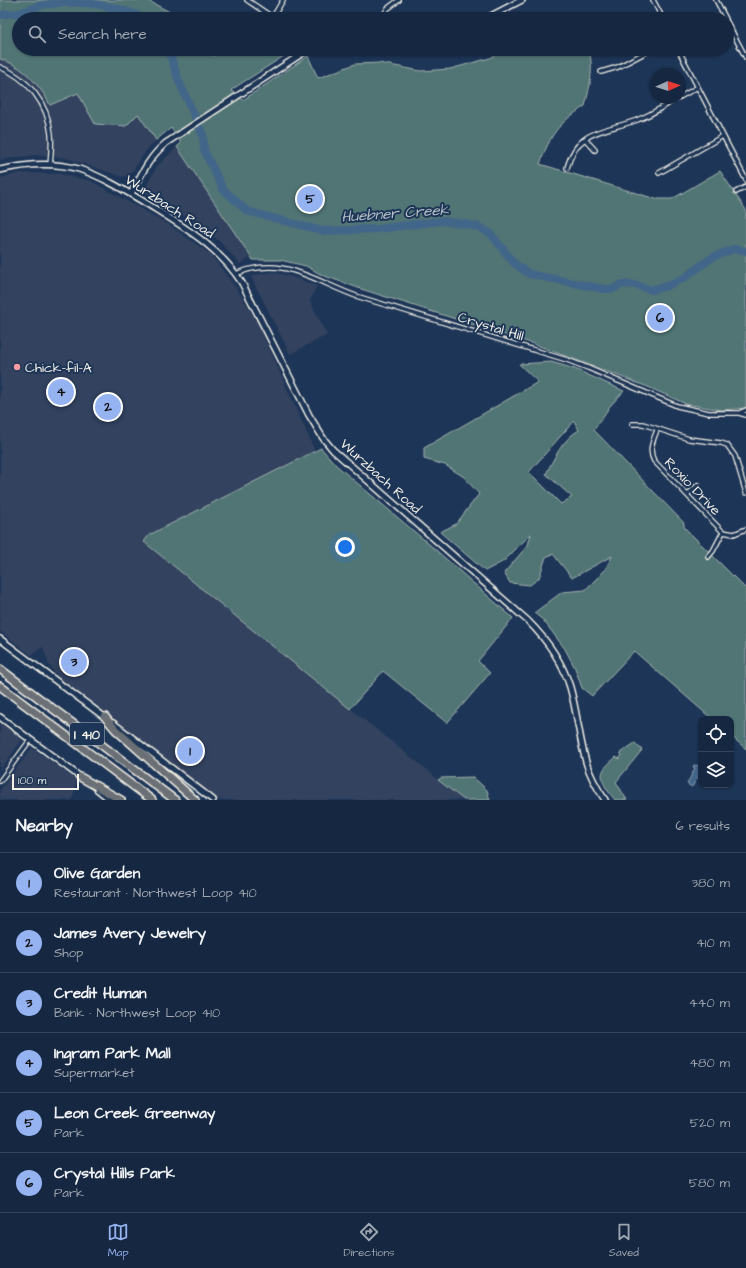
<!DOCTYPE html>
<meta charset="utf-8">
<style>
:root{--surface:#162841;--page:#23344c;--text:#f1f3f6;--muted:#9ea6b1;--line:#35445a;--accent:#95b2f1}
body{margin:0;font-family:"Architects Daughter",sans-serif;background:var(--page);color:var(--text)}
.controls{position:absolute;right:12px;bottom:12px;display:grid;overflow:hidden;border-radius:8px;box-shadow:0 1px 3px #0004}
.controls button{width:36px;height:36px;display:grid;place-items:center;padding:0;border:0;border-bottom:1px solid var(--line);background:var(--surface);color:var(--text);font:20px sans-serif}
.compass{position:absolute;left:650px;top:68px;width:36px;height:36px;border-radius:50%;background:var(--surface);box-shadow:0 1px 3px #0004;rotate:87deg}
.scale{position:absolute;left:12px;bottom:10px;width:67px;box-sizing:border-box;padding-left:4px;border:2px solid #f4f1e8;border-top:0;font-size:11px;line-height:14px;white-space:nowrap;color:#f4f1e8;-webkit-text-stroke:3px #1d3557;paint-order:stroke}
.you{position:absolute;left:345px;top:547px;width:14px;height:14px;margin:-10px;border:3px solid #fff;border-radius:50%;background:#1a73e8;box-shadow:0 0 0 6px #1a73e833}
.badge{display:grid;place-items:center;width:26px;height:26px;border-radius:50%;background:var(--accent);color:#111;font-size:13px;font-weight:700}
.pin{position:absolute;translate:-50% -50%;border:2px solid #fff;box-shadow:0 1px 4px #0006}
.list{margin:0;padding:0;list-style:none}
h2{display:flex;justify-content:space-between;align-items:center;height:52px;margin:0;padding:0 16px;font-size:17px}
h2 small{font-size:13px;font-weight:400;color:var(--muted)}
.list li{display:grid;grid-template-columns:26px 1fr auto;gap:12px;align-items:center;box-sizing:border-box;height:60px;padding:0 16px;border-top:1px solid var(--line)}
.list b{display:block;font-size:15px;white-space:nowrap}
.list p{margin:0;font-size:13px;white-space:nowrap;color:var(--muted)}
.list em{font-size:13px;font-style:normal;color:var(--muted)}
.icon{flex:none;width:22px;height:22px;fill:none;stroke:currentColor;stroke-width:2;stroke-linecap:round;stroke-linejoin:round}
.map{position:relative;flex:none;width:746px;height:800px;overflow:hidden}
.search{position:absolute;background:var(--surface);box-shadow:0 1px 3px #0004;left:12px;right:12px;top:12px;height:44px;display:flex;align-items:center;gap:10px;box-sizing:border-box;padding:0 14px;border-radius:22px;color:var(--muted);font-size:15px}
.sheet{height:412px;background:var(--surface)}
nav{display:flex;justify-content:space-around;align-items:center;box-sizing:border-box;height:56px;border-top:1px solid var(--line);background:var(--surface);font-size:11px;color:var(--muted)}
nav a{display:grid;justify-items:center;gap:2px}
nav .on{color:var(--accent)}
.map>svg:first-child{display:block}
.built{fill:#33435f}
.green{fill:#517474;stroke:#a2b2ae;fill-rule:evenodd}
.water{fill:#426689;stroke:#899eaf}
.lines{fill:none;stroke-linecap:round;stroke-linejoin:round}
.river{stroke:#426689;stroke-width:8}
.street-casing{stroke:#f4f1e8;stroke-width:6}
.secondary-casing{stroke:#f4f1e8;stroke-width:8}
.highway-casing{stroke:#f4f1e8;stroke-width:10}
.street{stroke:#1d3557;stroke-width:3.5}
.secondary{stroke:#1d3557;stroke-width:5}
.highway{stroke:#6b6f75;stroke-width:7}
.poi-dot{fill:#ff9aa2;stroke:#1d3557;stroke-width:1.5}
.labels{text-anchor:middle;stroke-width:4;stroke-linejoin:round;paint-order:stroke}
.shield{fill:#1d3557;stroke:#b4b9bc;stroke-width:1}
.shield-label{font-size:13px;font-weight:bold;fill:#f4f1e8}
.street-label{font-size:14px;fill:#f4f1e8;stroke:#1d3557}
.poi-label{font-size:14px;fill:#f4f1e8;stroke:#1d3557;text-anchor:start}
.water-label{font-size:15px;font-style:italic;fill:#b6c0c7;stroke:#1d3557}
</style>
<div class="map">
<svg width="746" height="800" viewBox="0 0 746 800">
<rect width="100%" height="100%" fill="#1d3557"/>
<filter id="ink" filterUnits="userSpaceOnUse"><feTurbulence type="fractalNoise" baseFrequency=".025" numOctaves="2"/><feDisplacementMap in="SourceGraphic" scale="8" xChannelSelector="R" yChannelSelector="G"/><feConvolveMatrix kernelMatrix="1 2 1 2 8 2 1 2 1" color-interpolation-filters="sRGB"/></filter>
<g filter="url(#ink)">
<path class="built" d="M0,32L19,49L171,128L148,148L132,172L129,175L123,177L66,158L36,155L0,160Z
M177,147L251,257L240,264L222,244L208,231L145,192V188L157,166Z
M20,173L61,174L91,181L168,224L211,255L236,288L256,319L315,451L149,535L144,542L464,800H217L62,682L49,665L43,647L31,655L0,631V178Z
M273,272L293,277L317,286L310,301L327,335L290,354L251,277L254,275Z
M0,722L20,737L21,740L20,743L0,770Z
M32,748L77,780L72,800H0V790Z"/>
<path class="green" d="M0,0H147L183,19H19V49H208L213,56L228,49H287L284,56L231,90L243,100L308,56L318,78L355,64L379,63L421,71L450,69L490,58L507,49H589C594,69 590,87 585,106C558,124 551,133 540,164L656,199H672L720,171L746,210V408L722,410L686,404L648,387L531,343L361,289L322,275L306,266L280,260H253L177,147L181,143L171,128L156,140L138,114L126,126L95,124L78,93L50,105C40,85 22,65 0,59Z
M551,362L575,369L624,391L610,406L594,430L684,523V527L746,589V749L731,736V719H712L634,651L592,696L582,688L575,668L565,649L543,620L534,613L562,592L585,590L605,570L612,556L572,578L553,554L546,557L539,578L530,585L510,583L504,573L528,545L531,534L504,561L485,571L440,532L456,524L479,494L464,477L445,465L424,459V448L538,382L519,364ZM574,421L579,430C563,439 554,458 546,474L572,497L561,504L529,472Z
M321,448L336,465L429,544L513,618L478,661L490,673L447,723L383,671L350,709L144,542L149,535Z
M635,743L642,750L616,782L627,800H615C609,793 599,780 603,771C605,766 612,761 616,757L619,759L622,755L620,753Z
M473,777L487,790L490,800H464L438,780L441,778Z"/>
<path class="water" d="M694,765L701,766V772L692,787L687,784L695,768L693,767Z"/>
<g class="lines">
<path class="river" d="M0,15C6,14 13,14 19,13C27,11 34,7 42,5C77,0 114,4 146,19
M168,49L179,81L203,135L204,150L223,189L247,211L323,231L377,229L441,221L466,224L479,227L491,234L514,263L529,274L604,289H613L622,284L637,285L651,290L667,286L684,278L713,257L734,249L746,251"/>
<g class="street-casing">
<path id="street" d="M247,0L275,19
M653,0L663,19
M716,0L726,19
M273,17L283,0
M382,19L387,9L399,0
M727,22L746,58
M678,49L746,180
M0,67C28,78 48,104 51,134C52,145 51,155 50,165
M601,72L618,67L652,49
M680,97L698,87
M585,139L595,150
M567,168C578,128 605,132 637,120C651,115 664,106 678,98
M659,173L723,136
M736,192L746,187
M236,274C282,254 314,281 356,296L567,360L588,368L677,406L709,413H739L746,415
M739,413L746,410
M632,424H643L689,439L721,443L727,445L735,456L746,493
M657,430C653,441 648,450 654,461L723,532L734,534L746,529
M687,495L698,485
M708,557L713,551L723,532
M0,781L30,740"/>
</g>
<g class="secondary-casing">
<path id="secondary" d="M485,19L522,0
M0,170C25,164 54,162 79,169C104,177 127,192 149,205C184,227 219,247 242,283L309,415L323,438L333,450L528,621C547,640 562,661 570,687C577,712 579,737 586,762C590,776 597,788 605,800
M131,194C141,175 149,157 166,143L309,49
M0,639L107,719
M0,717L83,779
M113,723L213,800
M97,789L111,800"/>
</g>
<g class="highway-casing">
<path id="highway" d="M0,669L175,800
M0,686L152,800
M105,717L116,730L195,800
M80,777L121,800"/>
</g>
<use href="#street" class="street"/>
<use href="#secondary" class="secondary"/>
<use href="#highway" class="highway"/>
</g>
</g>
<circle class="poi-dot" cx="17" cy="367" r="4"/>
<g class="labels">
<rect class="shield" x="70" y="723" width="34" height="22" rx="3"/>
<g class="shield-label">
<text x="87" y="739">I 410</text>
</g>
<g class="street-label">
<text transform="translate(170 206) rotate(33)" y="5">Wurzbach Road</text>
<text transform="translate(491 326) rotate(17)" y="5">Crystal Hill</text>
<text transform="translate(381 476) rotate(42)" y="5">Wurzbach Road</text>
<text transform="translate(693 486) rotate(46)" y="5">Roxio Drive</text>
</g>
<g class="poi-label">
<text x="25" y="372">Chick-fil-A</text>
</g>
<g class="water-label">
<text transform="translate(395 213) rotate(-4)" y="5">Huebner Creek</text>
</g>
</g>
</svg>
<div class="controls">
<button><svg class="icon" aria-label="locate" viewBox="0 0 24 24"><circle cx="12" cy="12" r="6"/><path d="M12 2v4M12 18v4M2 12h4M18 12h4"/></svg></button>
<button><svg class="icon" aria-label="layers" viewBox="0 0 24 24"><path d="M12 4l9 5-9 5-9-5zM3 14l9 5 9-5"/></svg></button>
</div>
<svg class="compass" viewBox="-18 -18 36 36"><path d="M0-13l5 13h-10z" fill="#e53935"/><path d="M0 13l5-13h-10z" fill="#9ea6b1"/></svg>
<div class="scale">100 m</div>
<div class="you"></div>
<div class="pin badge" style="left:190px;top:751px">1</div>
<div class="pin badge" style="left:108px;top:407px">2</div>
<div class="pin badge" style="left:74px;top:662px">3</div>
<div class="pin badge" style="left:61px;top:392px">4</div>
<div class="pin badge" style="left:310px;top:199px">5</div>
<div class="pin badge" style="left:660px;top:318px">6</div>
<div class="search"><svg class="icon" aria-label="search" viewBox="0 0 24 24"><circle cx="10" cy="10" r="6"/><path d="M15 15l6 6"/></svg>Search here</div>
</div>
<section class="sheet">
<h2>Nearby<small>6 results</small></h2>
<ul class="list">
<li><span class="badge">1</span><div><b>Olive Garden</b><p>Restaurant · Northwest Loop 410</p></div><em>380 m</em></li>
<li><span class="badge">2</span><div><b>James Avery Jewelry</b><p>Shop</p></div><em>410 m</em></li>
<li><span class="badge">3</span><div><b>Credit Human</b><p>Bank · Northwest Loop 410</p></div><em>440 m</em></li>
<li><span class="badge">4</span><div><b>Ingram Park Mall</b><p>Supermarket</p></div><em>480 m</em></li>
<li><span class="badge">5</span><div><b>Leon Creek Greenway</b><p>Park</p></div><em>520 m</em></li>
<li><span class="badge">6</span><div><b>Crystal Hills Park</b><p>Park</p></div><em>580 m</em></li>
</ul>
</section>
<nav>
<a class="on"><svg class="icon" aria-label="map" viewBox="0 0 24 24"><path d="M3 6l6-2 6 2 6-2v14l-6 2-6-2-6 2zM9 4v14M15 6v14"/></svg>Map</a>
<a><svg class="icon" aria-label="directions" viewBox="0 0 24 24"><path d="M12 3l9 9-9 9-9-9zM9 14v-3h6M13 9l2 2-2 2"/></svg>Directions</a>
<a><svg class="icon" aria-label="saved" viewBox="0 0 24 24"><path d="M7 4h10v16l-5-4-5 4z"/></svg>Saved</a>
</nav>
